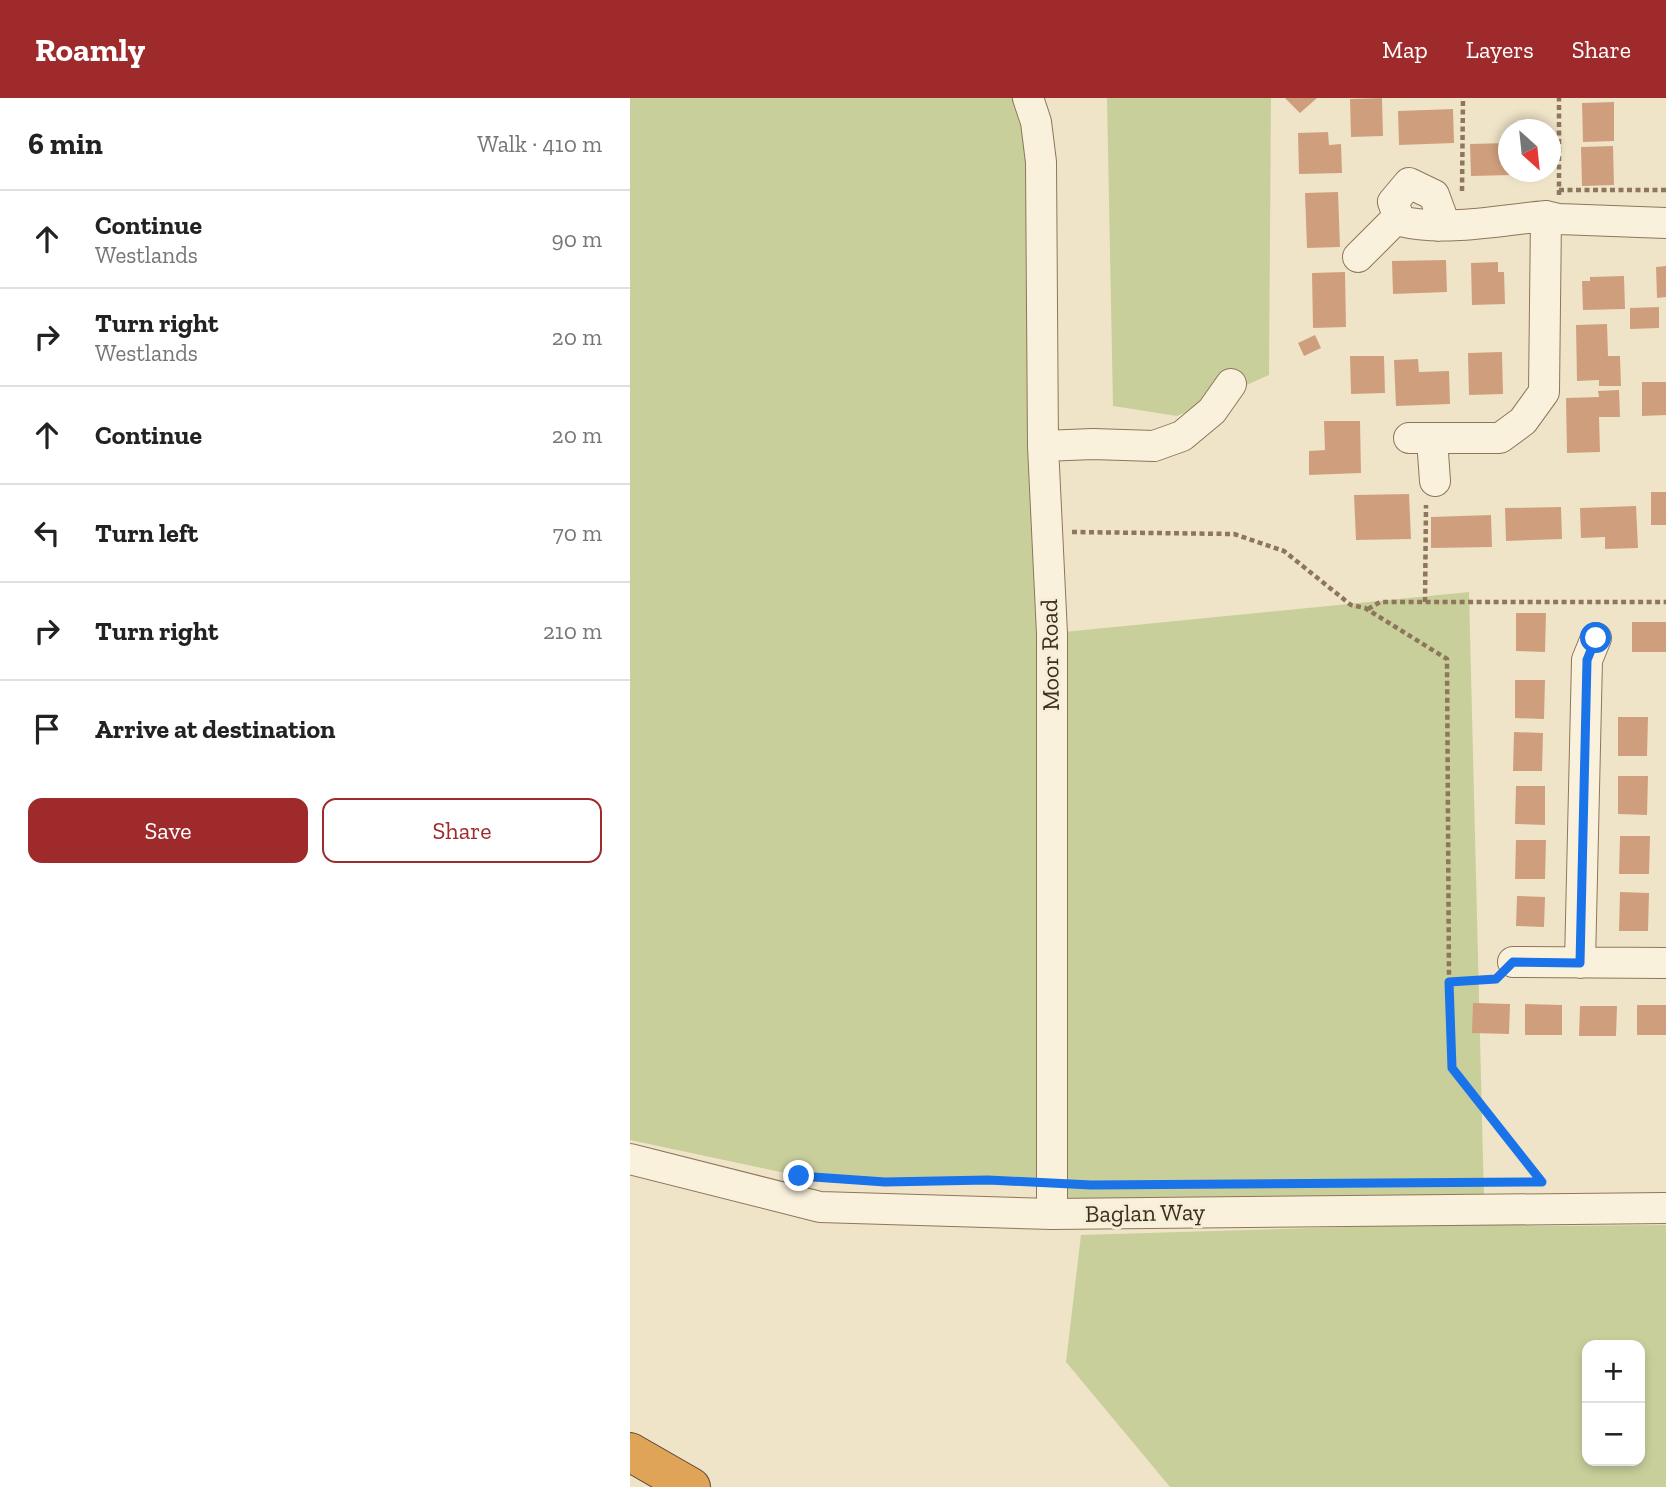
<!DOCTYPE html>
<meta charset="utf-8">
<style>
:root{--surface:#fff;--page:#f2f2f2;--text:#222;--muted:#767676;--line:#e0e0e0;--accent:#9e2a2b}
body{margin:0;font-family:"Zilla Slab",serif;background:var(--page);color:var(--text)}
.controls{position:absolute;right:21px;bottom:21px;display:grid;overflow:hidden;border-radius:14px;box-shadow:0 4px 10px #0003}
.controls button{width:63px;height:63px;display:grid;place-items:center;padding:0;border:0;border-bottom:2px solid var(--line);background:var(--surface);color:var(--text);font:35px sans-serif}
.compass{position:absolute;left:868px;top:21px;width:63px;height:63px;border-radius:50%;background:var(--surface);box-shadow:0 4px 10px #0003;rotate:153deg}
.stop{position:absolute;width:21px;height:21px;margin:-16px;border:5px solid #1a73e8;border-radius:50%;background:#fff}
.stop.end{background:#1a73e8;border-color:#fff;box-shadow:0 2px 7px #0008}
.list{margin:0;padding:0;list-style:none}
h2{display:flex;justify-content:space-between;align-items:center;height:91px;margin:0;padding:0 28px;font-size:30px}
h2 small{font-size:23px;font-weight:400;color:var(--muted)}
.list li{display:grid;grid-template-columns:46px 1fr auto;gap:21px;align-items:center;box-sizing:border-box;height:98px;padding:0 28px;border-top:2px solid var(--line)}
.list b{display:block;font-size:26px;white-space:nowrap}
.list p{margin:0;font-size:23px;white-space:nowrap;color:var(--muted)}
.list em{font-size:23px;font-style:normal;color:var(--muted)}
.actions{display:flex;gap:14px;padding:21px 28px}
.actions a{flex:1;padding:16px 0;border:2px solid var(--accent);border-radius:14px;text-align:center;font-size:24px;color:var(--accent)}
.actions .main{background:var(--accent);color:#fff}
.icon{flex:none;width:38px;height:38px;fill:none;stroke:currentColor;stroke-width:2;stroke-linecap:round;stroke-linejoin:round}
.map{position:relative;flex:none;width:1036px;height:1389px;overflow:hidden}
header{display:flex;align-items:center;gap:42px;box-sizing:border-box;height:98px;padding:0 35px;background:var(--accent);color:#fff}
header strong{font-size:33px}
nav{display:flex;gap:38px;margin-inline-start:auto;font-size:24px}
main{display:flex}
aside{flex:1;background:var(--surface)}
.map>svg:first-child{display:block}
.green{fill:#c9cf9b;fill-rule:evenodd}
.building{fill:#cf9f7d}
.lines{fill:none;stroke-linecap:round;stroke-linejoin:round}
.minor-casing{stroke:#8d765c;stroke-width:32}
.highway-casing{stroke:#5b4430;stroke-width:40}
.path{stroke:#8d765c;stroke-width:4.5;stroke-dasharray:5 3.5;stroke-linecap:butt}
.minor{stroke:#faf1dc;stroke-width:30}
.highway{stroke:#e0a458;stroke-width:38}
.route{stroke:#1a73e8;stroke-width:9}
.labels{text-anchor:middle;stroke-width:6;stroke-linejoin:round;paint-order:stroke}
.street-label{font-size:24px;fill:#3d2e20;stroke:#f7eed8}
</style>
<header>
<strong>Roamly</strong>
<nav><a>Map</a><a>Layers</a><a>Share</a></nav>
</header>
<main>
<aside>
<h2>6 min<small>Walk · 410 m</small></h2>
<ul class="list">
<li><svg class="icon" aria-label="ahead" viewBox="0 0 24 24"><path d="M12 20V5M6 11l6-6 6 6"/></svg><div><b>Continue</b><p>Westlands</p></div><em>90 m</em></li>
<li><svg class="icon" aria-label="right" viewBox="0 0 24 24"><path d="M7 20v-9h11M14 6l5 5-5 5"/></svg><div><b>Turn right</b><p>Westlands</p></div><em>20 m</em></li>
<li><svg class="icon" aria-label="ahead" viewBox="0 0 24 24"><path d="M12 20V5M6 11l6-6 6 6"/></svg><div><b>Continue</b></div><em>20 m</em></li>
<li><svg class="icon" aria-label="left" viewBox="0 0 24 24"><path d="M17 20v-9H6M10 6l-5 5 5 5"/></svg><div><b>Turn left</b></div><em>70 m</em></li>
<li><svg class="icon" aria-label="right" viewBox="0 0 24 24"><path d="M7 20v-9h11M14 6l5 5-5 5"/></svg><div><b>Turn right</b></div><em>210 m</em></li>
<li><svg class="icon" aria-label="arrive" viewBox="0 0 24 24"><path d="M6 21V4h12l-3 4 3 4H6"/></svg><div><b>Arrive at destination</b></div></li>
</ul>
<div class="actions"><a class="main">Save</a><a>Share</a></div>
</aside>
<div class="map">
<svg width="1036" height="1389" viewBox="0 0 1036 1389">
<rect width="100%" height="100%" fill="#f0e4c8"/>
<path class="green" d="M0,0H398L422,1085L358,1082L255,1084L169,1078L0,1042Z
M477,0H641L639,277L547,318L483,308Z
M839,494L854,1101L433,1107L438,982L434,534Z
M854,1125L908,1128L1036,1127V1389H540L436,1264L451,1137ZM957,1247H1010V1363H957Z"/>
<path class="building" d="M655,0H687L670,15Z
M752,0L753,38L721,39L720,1Z
M984,4V43L953,44L952,5Z
M823,11L824,45L769,47L768,13Z
M698,34L699,47L711,46L712,75L669,76L668,35Z
M878,45V74H881V77L841,78L840,46Z
M983,48L984,87L952,88L951,49Z
M708,94L710,149L677,150L675,95Z
M816,162L817,194L763,196L762,163Z
M868,164V174H874L875,206L842,207L841,165Z
M1036,168V199L1027,200L1026,169Z
M715,174L716,229L683,230L682,175Z
M994,178L995,211L953,212L952,183H960V179Z
M1029,209V230L1000,231V210Z
M977,226L978,258H990L991,288H969V282L947,283L946,227Z
M685,237L691,250L674,258L668,245Z
M872,254L873,296L839,297L838,255Z
M720,258H754L755,295L721,296Z
M788,261L789,274L819,273L820,306L766,308L764,262Z
M1012,284H1036V317L1012,318Z
M989,292L990,319H969L970,354L937,355L936,300L969,299L968,293Z
M694,323H730L731,375L679,377V353L695,352Z
M1021,394H1036V427H1021Z
M779,396L781,441L726,442L724,397Z
M1006,408L1008,450L975,451V439L951,440L950,410Z
M931,409L932,441L876,443L875,410Z
M861,417L862,449L801,450V419Z
M886,515H916L915,554L886,553Z
M1002,524H1036V554H1002Z
M885,582H915L914,621L885,620Z
M988,619H1018L1017,658H988Z
M884,634L913,635L912,673H883Z
M988,678H1018L1017,717L988,716Z
M886,688H915V727L885,726Z
M990,738H1020L1019,776H989Z
M886,742H916L915,781H885Z
M990,794L1019,795L1018,833H989Z
M887,798L915,799L914,829L886,828Z
M843,905L880,906L879,936L842,935Z
M895,906L932,907V937H895Z
M1007,907H1036V937H1007Z
M950,908H987L986,938H949Z"/>
<g class="lines">
<g class="minor-casing">
<path id="minor" d="M398,0L406,24L411,64L413,348L422,536V1116
M808,128L811,116L804,97L779,85L763,104L770,123C815,134 870,122 916,118L929,121L1036,125
M728,159L768,119
M779,340H870L893,323L914,294L916,118
M802,341L805,383
M413,348L463,346L524,348L552,338L582,313L601,286
M883,864L1036,865
M950,865L957,562L966,540
M0,1061L190,1109L422,1116L1036,1110"/>
</g>
<g class="highway-casing">
<path id="highway" d="M0,1354L61,1389"/>
</g>
<path class="path" d="M929,92H1036
M832,93L833,0
M929,97V0
M442,434L604,436L654,453L721,507L735,510L817,561L819,884
M795,504L796,407
M738,511L750,504H1036
M863,882L819,884L822,970L912,1084
M187,1079L209,1081
M292,1083L398,1084
M445,1086L843,1083"/>
<use href="#minor" class="minor"/>
<use href="#highway" class="highway"/>
</g>
<g class="lines">
<path class="route" d="M169,1078L255,1084L358,1082L461,1087L912,1084L822,970L819,884L866,881L883,864L950,865L957,562L966,540"/>
</g>
<g class="labels">
<g class="street-label">
<text transform="translate(420 557) rotate(-91)" y="8">Moor Road</text>
<text transform="translate(515 1115) rotate(-1)" y="8">Baglan Way</text>
</g>
</g>
</svg>
<div class="controls">
<button>+</button>
<button>−</button>
</div>
<svg class="compass" viewBox="-18 -18 36 36"><path d="M0-13l5 13h-10z" fill="#e53935"/><path d="M0 13l5-13h-10z" fill="#767676"/></svg>
<div class="stop" style="left:966px;top:540px"></div>
<div class="stop end" style="left:169px;top:1078px"></div>
</div>
</main>
